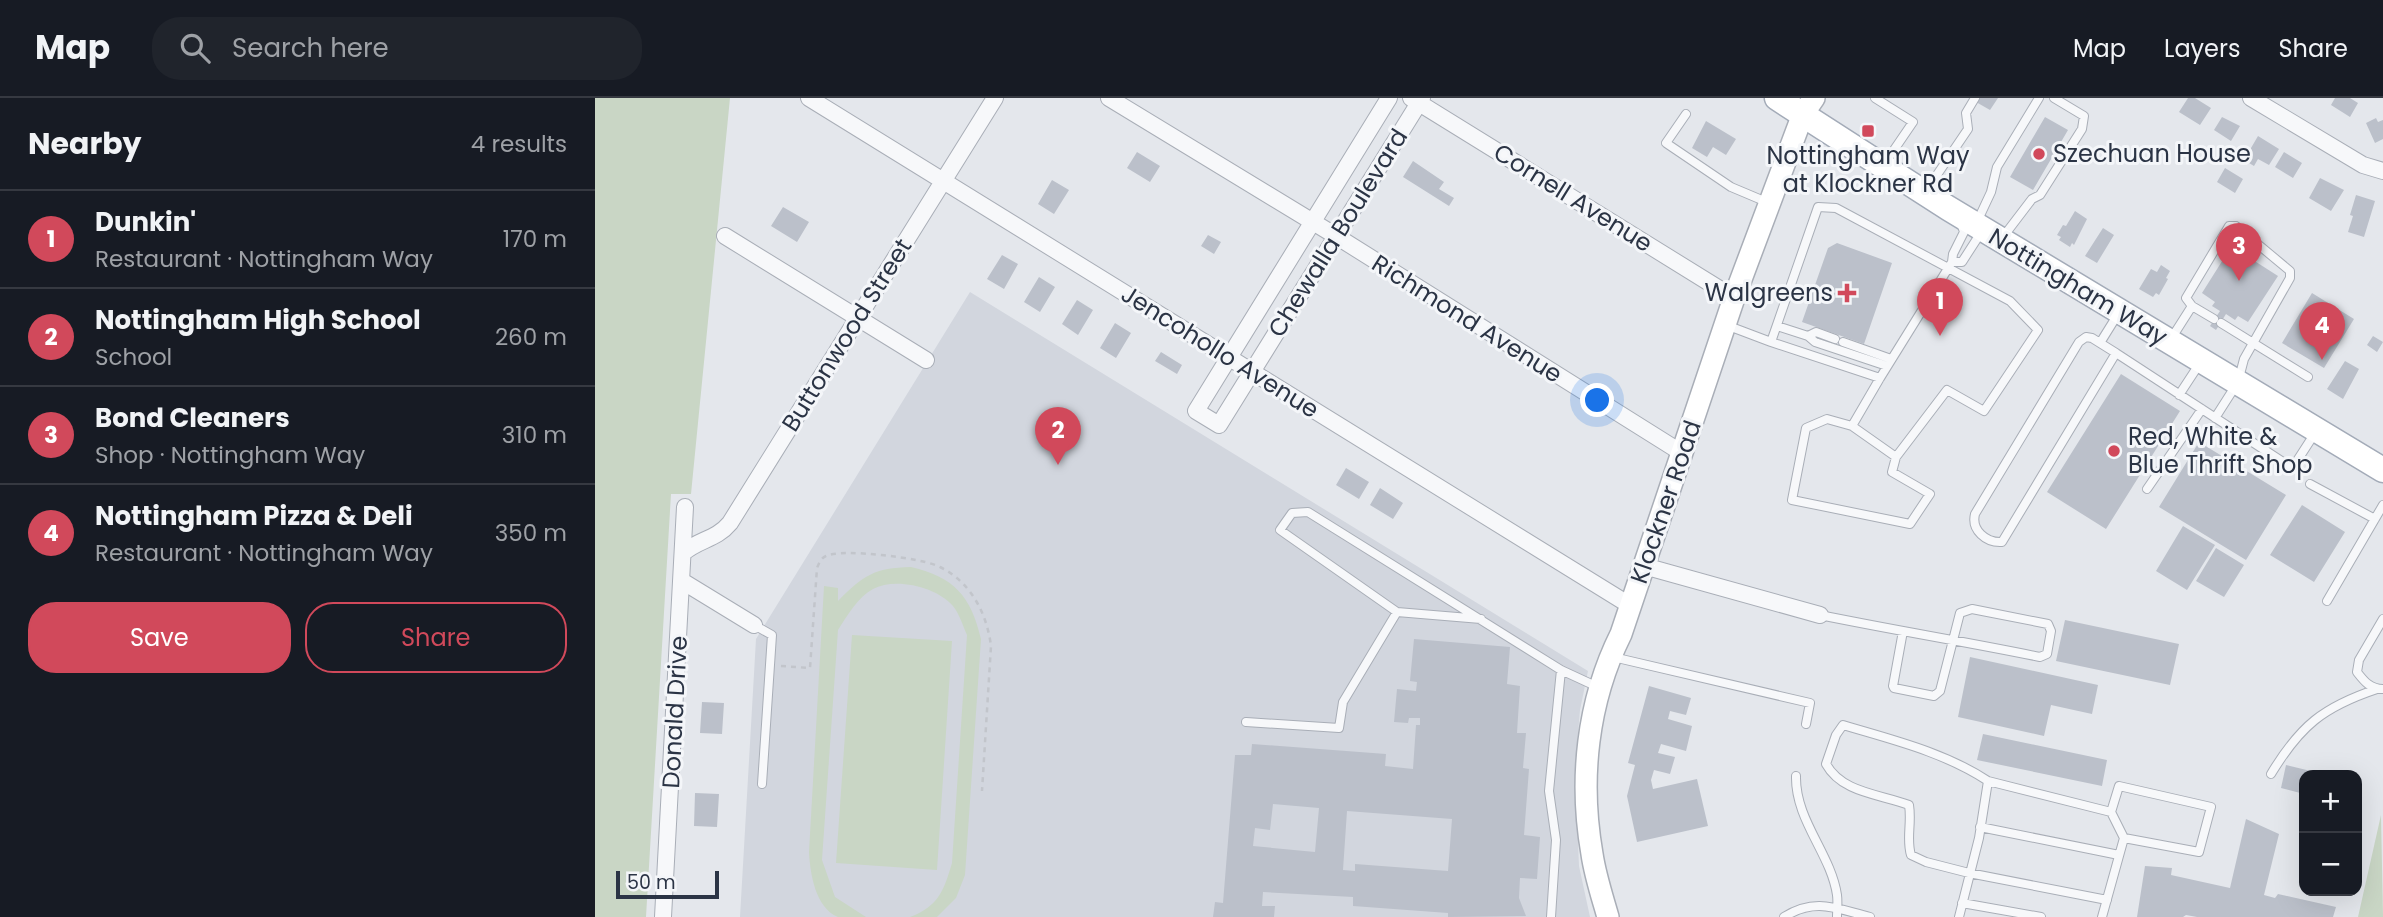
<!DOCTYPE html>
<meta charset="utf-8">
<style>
:root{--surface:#171b24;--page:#20242c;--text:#f1f3f6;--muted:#9ea1a6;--line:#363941;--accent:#d1495b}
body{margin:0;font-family:Poppins,sans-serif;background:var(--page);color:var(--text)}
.controls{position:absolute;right:21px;bottom:21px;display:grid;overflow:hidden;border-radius:14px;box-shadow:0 7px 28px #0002}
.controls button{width:63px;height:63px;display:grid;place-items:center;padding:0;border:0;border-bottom:2px solid var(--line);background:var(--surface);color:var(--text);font:35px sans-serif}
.scale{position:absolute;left:21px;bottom:18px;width:103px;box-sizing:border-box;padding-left:7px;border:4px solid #2b3445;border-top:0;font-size:19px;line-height:24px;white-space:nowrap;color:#2b3445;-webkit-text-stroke:5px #f4f6f9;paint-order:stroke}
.you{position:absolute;left:1003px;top:303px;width:24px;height:24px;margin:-18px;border:5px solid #fff;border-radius:50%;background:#1a73e8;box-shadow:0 0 0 10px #1a73e833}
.badge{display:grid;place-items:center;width:46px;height:46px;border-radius:50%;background:var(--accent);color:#fff;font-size:23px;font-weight:700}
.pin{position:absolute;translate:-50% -58px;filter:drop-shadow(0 2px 4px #0008)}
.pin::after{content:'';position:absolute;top:37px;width:24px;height:21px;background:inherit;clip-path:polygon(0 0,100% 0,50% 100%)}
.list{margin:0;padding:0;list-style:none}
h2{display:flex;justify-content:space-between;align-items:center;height:91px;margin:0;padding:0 28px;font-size:30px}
h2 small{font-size:23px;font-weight:400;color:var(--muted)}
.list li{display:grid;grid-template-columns:46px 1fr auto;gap:21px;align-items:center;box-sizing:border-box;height:98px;padding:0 28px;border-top:2px solid var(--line)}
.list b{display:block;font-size:26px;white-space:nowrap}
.list p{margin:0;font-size:23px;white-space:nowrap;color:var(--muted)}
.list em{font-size:23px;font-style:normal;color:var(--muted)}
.actions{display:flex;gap:14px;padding:21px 28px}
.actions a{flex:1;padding:16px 0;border:2px solid var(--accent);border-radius:28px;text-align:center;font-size:24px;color:var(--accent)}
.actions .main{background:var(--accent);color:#fff}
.icon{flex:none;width:38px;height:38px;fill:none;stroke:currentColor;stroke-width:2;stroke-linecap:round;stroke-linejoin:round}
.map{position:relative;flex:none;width:1788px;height:819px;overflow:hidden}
header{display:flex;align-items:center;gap:42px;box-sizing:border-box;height:98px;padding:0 35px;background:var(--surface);border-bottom:2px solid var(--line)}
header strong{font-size:33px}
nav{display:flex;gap:38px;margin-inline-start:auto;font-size:24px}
.search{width:490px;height:63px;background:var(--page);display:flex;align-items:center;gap:18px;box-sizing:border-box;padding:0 24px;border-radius:28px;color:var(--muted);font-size:26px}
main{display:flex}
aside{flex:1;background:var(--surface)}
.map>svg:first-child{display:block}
.built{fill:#d2d6de}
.green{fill:#c9d6c5}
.building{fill:#bbc0ca;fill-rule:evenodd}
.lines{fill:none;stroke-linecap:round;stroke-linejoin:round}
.service-casing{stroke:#a9aeb7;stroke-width:10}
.minor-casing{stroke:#a9aeb7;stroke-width:18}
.secondary-casing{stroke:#a9aeb7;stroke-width:24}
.primary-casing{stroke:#a3abb8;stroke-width:27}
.path{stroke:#c2c5cb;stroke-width:2.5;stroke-dasharray:5 5;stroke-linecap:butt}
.service{stroke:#f7f8fa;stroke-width:8}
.minor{stroke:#f7f8fa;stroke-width:16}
.secondary{stroke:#fff;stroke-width:21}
.primary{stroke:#fff;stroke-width:24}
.poi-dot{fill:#d1495b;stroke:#f4f6f9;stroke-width:2.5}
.labels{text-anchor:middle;stroke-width:6;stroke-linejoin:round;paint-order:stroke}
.poi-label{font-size:24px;fill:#2b3445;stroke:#f4f6f9;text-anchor:start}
.street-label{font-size:24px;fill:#2b3445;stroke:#f4f6f9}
</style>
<header>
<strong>Map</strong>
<div class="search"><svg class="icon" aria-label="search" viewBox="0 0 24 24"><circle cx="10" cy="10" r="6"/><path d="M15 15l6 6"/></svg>Search here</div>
<nav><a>Map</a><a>Layers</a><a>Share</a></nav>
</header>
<main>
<aside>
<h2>Nearby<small>4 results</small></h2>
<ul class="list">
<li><span class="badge">1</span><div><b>Dunkin'</b><p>Restaurant · Nottingham Way</p></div><em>170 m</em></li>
<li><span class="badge">2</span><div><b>Nottingham High School</b><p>School</p></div><em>260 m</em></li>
<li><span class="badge">3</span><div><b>Bond Cleaners</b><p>Shop · Nottingham Way</p></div><em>310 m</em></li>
<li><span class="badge">4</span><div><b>Nottingham Pizza &amp; Deli</b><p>Restaurant · Nottingham Way</p></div><em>350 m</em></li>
</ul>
<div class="actions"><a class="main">Save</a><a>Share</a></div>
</aside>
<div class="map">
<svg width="1788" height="819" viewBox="0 0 1788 819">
<rect width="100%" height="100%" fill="#e4e7ec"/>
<path class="built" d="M375,194L993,573L985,612L980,670L984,768L995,819H145L161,541Z"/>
<path class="green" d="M0,0H135L96,396H76L51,819H0Z
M316,469C359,479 376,498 386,541L370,777L361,800L342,819H315C344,808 349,792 357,765L372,537C368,528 364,515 358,508C342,489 300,479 278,491C263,499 252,518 243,532L227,762L240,799L271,819C263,819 250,819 243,819C220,810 215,774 214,754L229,488L243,490V503C269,477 279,470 316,469Z
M257,537L357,543L342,772L241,765Z
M1786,717L1788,819H1763Z"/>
<path class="building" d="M1384,0H1403L1395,12L1381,4Z
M1593,0H1600L1616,10L1605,27L1584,14Z
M1740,0H1755L1763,5L1755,19L1736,7Z
M1450,19L1473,32L1438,92L1415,79Z
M1627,19L1645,28L1636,43L1619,32Z
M1781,20L1783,24L1788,22V41L1780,45L1771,25Z
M1111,23L1141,41L1131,57L1118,49L1112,59L1097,50Z
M1663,38L1684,51L1674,67L1663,61L1659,68L1649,62Z
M542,54L565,68L555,84L532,70Z
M1689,54L1707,65L1698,80L1680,69Z
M818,63L849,84L844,91L859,100L854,108L808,79Z
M1630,70L1648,81L1640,95L1622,84Z
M1725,80L1749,92L1736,113L1714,100Z
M457,82L474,92L459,116L443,106Z
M1761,97L1780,103L1769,139L1753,134L1758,118L1755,117Z
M188,109L214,124L202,144L176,128Z
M1480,113L1492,121L1479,147L1477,145L1475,149L1464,142L1466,139L1462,137L1468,127L1471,128Z
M1508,130L1519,137L1502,165L1490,158Z
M613,137L626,144L619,156L606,148Z
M1641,141L1663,155L1658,162L1683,178L1653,224L1643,218L1640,222L1631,216L1621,232L1615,228L1625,213L1617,208L1620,204L1607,195Z
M1242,145L1297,165L1269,246L1207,224L1233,150Z
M407,157L423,166L409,191L392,181Z
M1566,167L1575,173L1571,180L1573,181L1564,197L1561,195L1558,199L1544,191L1556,171L1562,174Z
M444,179L460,189L445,214L429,204Z
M1717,195L1759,221L1729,270L1687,245Z
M482,202L498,212L483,237L467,226Z
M520,225L536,235L521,260L505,250Z
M1778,238L1788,244L1782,254L1772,247Z
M566,254L587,267L582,276L560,263Z
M1750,263L1764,271L1748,301L1732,291Z
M1526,276L1585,313L1511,431L1452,394Z
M1604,344L1691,397L1651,462L1564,409Z
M751,370L774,384L764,401L741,387Z
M785,390L808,405L798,421L775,407Z
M1707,407L1750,434L1719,484L1675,457Z
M1588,428L1620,447L1592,492L1561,473Z
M1621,450L1649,467L1629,499L1601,483Z
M1470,522L1584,546L1575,587L1461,563Z
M819,541L915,549L912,586L925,588L922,635H931L928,670L934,671L929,737L945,739L942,781L925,780L924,800L931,818L853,819V815L758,808V799L668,794L667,808H680L679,819H618L620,804L628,805L640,657H656L657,646L791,656L790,668L818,671L821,627H825V620H814L813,625L799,624L802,591L821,593L822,584L815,583ZM678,706L724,710L720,754L658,748L660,730L675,732ZM752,713L857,721L853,773L760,766V773L748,772Z
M1375,559L1503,587L1497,616L1456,607L1449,638L1363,619Z
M1054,588L1096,600L1091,617L1075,613L1073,621L1097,628L1091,653L1066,646L1063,655L1080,659L1075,676L1059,672L1056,682L1058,691L1102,681L1113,728L1042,744L1032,698L1040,667L1033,665Z
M107,604L129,605L127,636L105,635Z
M1388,636L1512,662L1507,688L1382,662Z
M1691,667L1728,676V677H1709V696L1686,690Z
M100,695L124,696L122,729L99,728Z
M1651,721L1684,736L1669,797L1680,800L1683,796L1741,809L1738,819H1602L1591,817L1588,819H1542L1550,768L1577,770L1576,777L1635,790Z"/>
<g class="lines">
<g class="service-casing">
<path id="service" d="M1280,0L1318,24L1290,65
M1091,16L1071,45L1136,89L1174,105
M1331,93L1373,31L1371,15L1380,0
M1382,124L1396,94L1402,69L1444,0
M1408,139L1437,101L1445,97L1487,31L1489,18L1459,0
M1357,164H1367L1387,133
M1597,208L1591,200L1634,128H1641L1695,173V180L1649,261L1643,284L1620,320
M1626,225L1713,279
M1131,227L1176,244L1285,280L1257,328L1232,321L1211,330L1197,402L1315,426L1335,396L1297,374L1301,359
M1182,228L1213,238L1220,244L1292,268
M1213,238L1221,234L1240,241
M1576,241L1597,208L1619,221
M1176,244L1223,109L1241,110L1415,203L1443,232L1389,313L1352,292L1301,359L1257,328
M1248,244L1296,261
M1505,245L1521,255L1407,444C1391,445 1376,432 1380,416L1484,244L1491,239L1497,240L1505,245L1523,216
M1521,255L1694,368L1700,366L1720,335
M1285,280L1357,164L1358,156L1369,134L1366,125
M1584,297L1605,265
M1715,386L1780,421
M1552,391L1607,311
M1732,503L1788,407
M1225,517C1298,532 1372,544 1445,559L1452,556L1456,533L1453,526L1377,511L1365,515L1345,593L1339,598L1299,590L1298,588L1308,533
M886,521L802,514L685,432L697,415L713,414L966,572L1005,590
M1788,521L1764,562L1762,574C1769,583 1775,591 1788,591
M159,527L177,537L167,686
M1018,559L1215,605L1211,626
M651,624L744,630L748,604L802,514
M1676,676C1705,628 1728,609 1782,591
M1201,678C1200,722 1236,756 1242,797C1243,804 1242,812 1242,819
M1393,683C1349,654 1298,642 1248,627L1241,637L1231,666C1247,695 1285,696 1314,707C1317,725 1311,741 1316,757L1331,764L1374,775L1512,802
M1516,714L1529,740
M1385,729L1524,757
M1367,805L1446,819
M956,819L961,742L954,693L966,572
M1189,819C1221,799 1242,811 1275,819
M1364,819L1384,740L1393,683L1516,714L1524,688L1616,709L1604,754L1529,740L1507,819"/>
</g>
<g class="minor-casing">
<path id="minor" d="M214,0L1036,508
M514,0L741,138L1087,355
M794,0L601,313L624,327L827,0
M816,0L1139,200
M1656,0L1768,67L1788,73
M130,138L331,262
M88,455C104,441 121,442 135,425L400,0
M1049,468L1225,517
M87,483L159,527
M68,819L90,409"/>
</g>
<g class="secondary-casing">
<path id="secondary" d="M1013,819C1007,798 1000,777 997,756C984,682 992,604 1026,536L1139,200L1208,16L1219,0"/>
</g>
<g class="primary-casing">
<path id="primary" d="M1182,0L1353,110L1788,372"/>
</g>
<path class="path" d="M186,568L215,570L222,470C224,465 226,460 231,458C247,450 329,460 345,469C376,484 392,516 396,548L387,693"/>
<use href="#service" class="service"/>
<use href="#minor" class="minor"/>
<use href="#secondary" class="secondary"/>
<use href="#primary" class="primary"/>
</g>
<g class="poi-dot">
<rect x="1266" y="26" width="14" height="14" rx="3.5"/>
<circle cx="1444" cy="56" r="7"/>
<path d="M1248.5 184.5h7v7h7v7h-7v7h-7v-7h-7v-7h7z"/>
<circle cx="1519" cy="353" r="7"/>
</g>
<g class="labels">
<g class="poi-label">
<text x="1458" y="64">Szechuan House</text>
<text x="1273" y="66" text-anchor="middle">Nottingham Way<tspan x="1273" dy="28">at Klockner Rd</tspan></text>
<text x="1238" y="203" text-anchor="end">Walgreens</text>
<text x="1533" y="347">Red, White &amp;<tspan x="1533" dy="28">Blue Thrift Shop</tspan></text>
</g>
<g class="street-label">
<text transform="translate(978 100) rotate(32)" y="8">Cornell Avenue</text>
<text transform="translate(743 135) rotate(-58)" y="8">Chewalla Boulevard</text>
<text transform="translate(1483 189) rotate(31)" y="8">Nottingham Way</text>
<text transform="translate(872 221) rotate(32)" y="8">Richmond Avenue</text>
<text transform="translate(252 237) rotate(-58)" y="8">Buttonwood Street</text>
<text transform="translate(625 254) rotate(32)" y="8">Jencohollo Avenue</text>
<text transform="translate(1071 404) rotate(-71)" y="8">Klockner Road</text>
<text transform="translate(80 614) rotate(-87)" y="8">Donald Drive</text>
</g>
</g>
</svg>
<div class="controls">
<button>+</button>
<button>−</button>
</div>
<div class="scale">50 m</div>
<div class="you"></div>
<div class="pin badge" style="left:1345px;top:238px">1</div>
<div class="pin badge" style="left:463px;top:367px">2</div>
<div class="pin badge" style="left:1644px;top:183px">3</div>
<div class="pin badge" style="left:1727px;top:262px">4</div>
</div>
</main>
